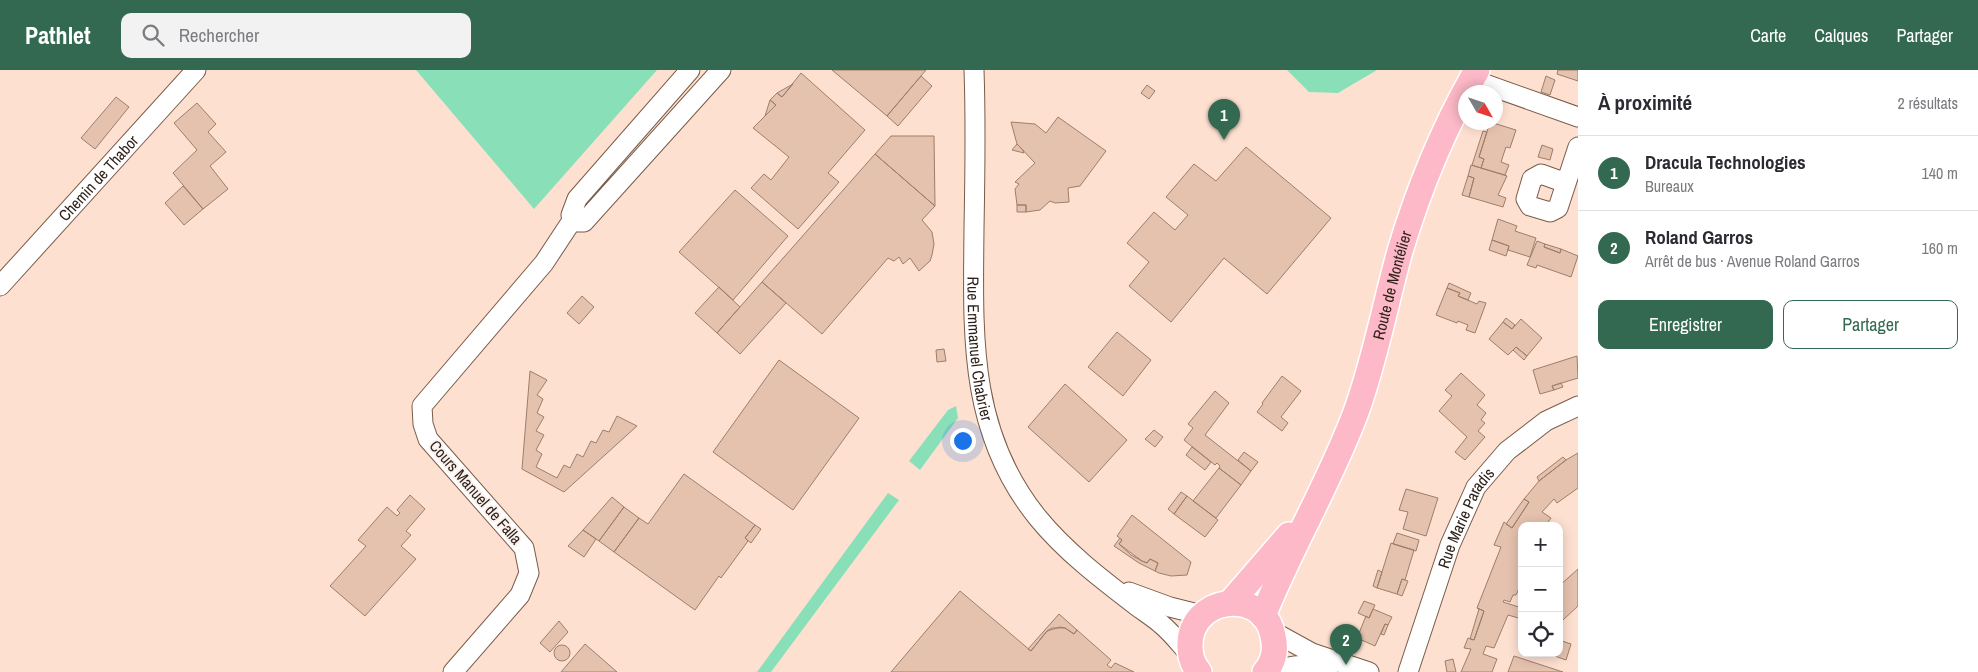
<!DOCTYPE html>
<html lang="fr">
<meta charset="utf-8">
<style>
:root{--surface:#fff;--page:#f2f2f3;--text:#2b2b33;--muted:#7c7c81;--line:#e1e1e2;--accent:#326950}
body{margin:0;font-family:"Archivo Narrow",sans-serif;background:var(--page);color:var(--text)}
.controls{position:absolute;right:15px;bottom:15px;display:grid;overflow:hidden;border-radius:10px;box-shadow:0 2px 12px #0003}
.controls button{width:45px;height:45px;display:grid;place-items:center;padding:0;border:0;border-bottom:1px solid var(--line);background:var(--surface);color:var(--text);font:25px sans-serif}
.compass{position:absolute;left:1458px;top:15px;width:45px;height:45px;border-radius:50%;background:var(--surface);box-shadow:0 2px 12px #0003;rotate:129deg}
.you{position:absolute;left:962px;top:370px;width:18px;height:18px;margin:-12px;border:4px solid #fff;border-radius:50%;background:#1a73e8;box-shadow:0 0 0 8px #1a73e833}
.badge{display:grid;place-items:center;width:32px;height:32px;border-radius:50%;background:var(--accent);color:#fff;font-size:16px;font-weight:700}
.pin{position:absolute;translate:-50% -41px;filter:drop-shadow(0 1px 2px #0008)}
.pin::after{content:'';position:absolute;top:26px;width:18px;height:15px;background:inherit;clip-path:polygon(0 0,100% 0,50% 100%)}
.list{margin:0;padding:0;list-style:none}
h2{display:flex;justify-content:space-between;align-items:center;height:65px;margin:0;padding:0 20px;font-size:21px}
h2 small{font-size:16px;font-weight:400;color:var(--muted)}
.list li{display:grid;grid-template-columns:32px 1fr auto;gap:15px;align-items:center;box-sizing:border-box;height:75px;padding:0 20px;border-top:1px solid var(--line)}
.list b{display:block;font-size:19px;white-space:nowrap}
.list p{margin:0;font-size:16px;white-space:nowrap;color:var(--muted)}
.list em{font-size:16px;font-style:normal;color:var(--muted)}
.actions{display:flex;gap:10px;padding:15px 20px}
.actions a{flex:1;padding:11px 0;border:1px solid var(--accent);border-radius:10px;text-align:center;font-size:18px;color:var(--accent)}
.actions .main{background:var(--accent);color:#fff}
.icon{flex:none;width:28px;height:28px;fill:none;stroke:currentColor;stroke-width:2;stroke-linecap:round;stroke-linejoin:round}
.map{position:relative;flex:none;width:1578px;height:602px;overflow:hidden}
header{display:flex;align-items:center;gap:30px;box-sizing:border-box;height:70px;padding:0 25px;background:var(--accent);color:#fff}
header strong{font-size:24px}
nav{display:flex;gap:28px;margin-inline-start:auto;font-size:18px}
.search{width:350px;height:45px;background:var(--page);display:flex;align-items:center;gap:12px;box-sizing:border-box;padding:0 18px;border-radius:10px;color:var(--muted);font-size:19px}
main{display:flex}
aside{flex:1;background:var(--surface)}
.map>svg:first-child{display:block}
.green{fill:#89e0b8}
.building{fill:#e5c2ae;stroke:#9e7e6b}
.lines{fill:none;stroke-linecap:round;stroke-linejoin:round}
.minor-casing{stroke:#7a5b49;stroke-width:21}
.major-casing{stroke:#fff;stroke-width:28}
.minor{stroke:#fff;stroke-width:19}
.major{stroke:#fdb9c7;stroke-width:25}
.labels{text-anchor:middle;stroke-width:4;stroke-linejoin:round;paint-order:stroke}
.street-label{font-size:16px;fill:#2c1f18;stroke:#faf2ee}
</style>
<header>
<strong>Pathlet</strong>
<div class="search"><svg class="icon" aria-label="search" viewBox="0 0 24 24"><circle cx="10" cy="10" r="6"/><path d="M15 15l6 6"/></svg>Rechercher</div>
<nav><a>Carte</a><a>Calques</a><a>Partager</a></nav>
</header>
<main>
<div class="map">
<svg width="1578" height="602" viewBox="0 0 1578 602">
<rect width="100%" height="100%" fill="#fde0d0"/>
<path class="green" d="M416,0H657L534,139Z
M1287,0H1377L1338,23L1309,22Z
M956,336L958,348L920,400L909,391L948,340Z
M888,423L899,430L771,602H757Z"/>
<path class="building" d="M832,0H926L887,46Z
M1558,0H1578V11L1557,4Z
M801,3L865,60L828,103L839,112L798,159L751,118L764,104L771,110L789,87L753,58L776,35L770,30L777,23L782,27Z
M921,6L932,16L898,56L887,46Z
M1546,6L1555,10L1550,25L1541,22Z
M793,14L782,27L777,23Z
M1147,15L1155,21L1149,29L1141,23Z
M116,27L129,37L95,79L81,68Z
M770,30L776,35L765,46Z
M197,33L216,54L208,62L226,82L210,96L228,119L203,139L173,103L197,80L174,53Z
M1058,47L1106,81L1080,116L1068,118L1069,132L1055,133L1050,131L1040,140L1026,142V135H1017L1015,119L1019,114L1015,112L1035,93L1017,74L1011,52L1035,54L1046,63Z
M1490,52L1516,60L1510,78L1506,77L1501,92L1509,95L1505,105L1481,98L1484,89L1479,87Z
M1483,61L1487,62L1479,87L1484,89L1481,98L1472,95Z
M891,66H934L935,136L875,84Z
M1017,74L1023,80L1024,83L1012,80Z
M1542,75L1553,79L1550,90L1538,87Z
M1246,77L1331,148L1267,224L1224,188L1171,252L1129,216L1149,192L1127,173L1154,142L1175,160L1188,145L1166,127L1194,94L1216,111Z
M875,84L935,136L922,150L932,162L934,174L932,185L930,191L919,201L910,188L903,194L899,187L894,191L888,188L822,264L762,212Z
M1471,95L1507,106L1498,125L1506,128L1503,137L1469,127L1474,108L1468,106Z
M1468,106L1474,108L1469,127L1462,125Z
M183,116L203,139L184,155L165,133Z
M735,120L788,166L733,230L679,182Z
M1017,135H1026V142H1017Z
M1498,149L1517,156L1515,161L1536,168L1530,187L1508,180L1509,176L1492,170Z
M1492,170L1509,176L1506,186L1489,180Z
M1537,171L1545,174L1544,177L1560,183L1561,179L1578,186L1571,207L1537,195L1536,198L1527,195Z
M1545,174L1561,179L1560,183L1544,177Z
M762,212L786,233L740,284L717,263Z
M1449,213L1471,223L1468,230L1458,226L1460,223L1447,218Z
M719,217L740,237L717,263L695,243Z
M1447,218L1460,223L1458,226L1477,234L1479,231L1486,233L1475,263L1466,260L1468,255L1458,251L1457,253L1436,245Z
M582,226L594,237L579,254L567,243Z
M1506,248L1515,255L1512,259L1503,252Z
M1521,249L1542,268L1527,286L1516,277L1508,285L1489,269L1503,252L1512,259Z
M1117,262L1151,290L1123,326L1088,297Z
M1516,277L1527,286L1524,290L1513,280Z
M944,279L946,291L937,292L936,280Z
M1577,286L1578,308L1552,316L1554,320L1540,324L1533,300Z
M779,290L859,348L793,440L713,382Z
M530,301L547,310L537,325L543,329L537,343L544,347L536,361L544,365L536,380L542,384L536,397L557,408L564,395L570,398L577,384L583,387L591,371L596,373L603,360L609,362L617,346L637,356L564,422L522,399Z
M1461,303L1485,325L1477,335L1486,343L1481,350L1485,353L1478,361L1485,367L1465,390L1455,382L1467,367L1439,341L1452,326L1445,320Z
M1282,306L1301,321L1281,347L1288,353L1282,361L1257,342L1263,334L1262,333Z
M1561,313L1563,317L1554,320L1552,316Z
M1065,314L1127,370L1089,412L1028,357Z
M1215,321L1229,333L1205,365L1251,401L1241,415L1219,398L1220,396L1217,393L1215,395L1184,370L1193,358L1188,354Z
M1154,360L1163,367L1155,377L1145,369Z
M1192,377L1211,392L1205,400L1186,385Z
M1244,382L1258,392L1251,401L1238,390Z
M1578,383V418L1557,433L1554,429L1542,442L1551,448L1545,456H1522V475L1519,482L1522,483V512L1516,525H1513L1510,532L1504,530L1503,532L1522,538V549L1508,545L1494,578L1486,576L1483,584L1497,589L1492,602H1461L1471,579L1464,578L1468,568L1474,570L1484,541L1477,538L1501,477L1494,475L1504,452L1512,458L1529,432L1524,429L1539,411L1566,390Z
M1563,387L1566,390L1539,411L1537,407Z
M1219,398L1241,415L1216,448L1193,431Z
M684,404L755,455L745,468L748,471L721,508L719,506L695,540L614,482L639,448L648,454Z
M1406,419L1438,428L1426,466L1403,459L1408,442L1399,440Z
M1181,422L1187,426L1174,444L1168,439Z
M410,425L425,439L406,461L411,465L401,476L416,489L365,546L330,516L366,476L358,470L387,437L397,446L400,443L397,440Z
M1187,426L1218,450L1205,467L1174,444Z
M612,427L624,437L599,471L583,460Z
M1524,429L1529,432L1512,458L1506,454Z
M624,437L639,448L614,482L599,471Z
M1132,445L1191,492L1187,505L1171,506L1159,503L1155,501L1158,493L1150,489L1147,493L1142,491L1119,474L1122,470L1117,466Z
M755,455L761,459L751,473L745,468Z
M583,460L596,469L584,487L568,476Z
M1397,463L1419,470L1416,481L1393,474Z
M1120,468L1122,470L1119,474L1131,485L1142,491L1147,493L1150,489L1158,493L1155,501L1139,493L1114,476Z
M1391,473L1414,480L1405,510L1402,509L1397,524L1377,518Z
M1578,499V536L1563,550L1559,547V516Z
M1378,500L1382,502L1377,518L1373,516Z
M1402,509L1408,511L1402,526L1397,524Z
M960,521L1031,581L1047,561L1060,557L1065,558L1074,564L1077,560L1111,590L1107,595L1111,598L1115,593L1134,602H891Z
M1364,531L1375,535L1369,548L1358,543Z
M1477,538L1484,541L1474,570L1470,569L1479,539Z
M1373,539L1392,547L1388,555L1385,554L1375,576L1357,568L1366,546L1369,548Z
M1059,544L1077,560L1074,564L1065,558H1052L1047,561L1031,581L1028,579Z
M559,551L568,562L550,582L540,573Z
M1385,554L1388,555L1384,565L1381,564Z
M1559,570L1571,574L1566,590L1549,584L1559,583Z
M585,574L617,602H561Z
M554 583a8 8 0 1 1 16 0a8 8 0 1 1-16 0Z
M1514,586L1563,602H1508Z
M1453,589L1456,602H1447L1445,591Z"/>
<g class="lines">
<g class="minor-casing">
<g id="minor">
<path d="M690,0L577,129L571,145L573,149L578,152H584L721,0"/>
<path id="s1" d="M974,0C976,53 975,106 974,159C973,264 968,362 1038,448C1065,481 1100,508 1134,534C1143,541 1153,547 1161,554C1172,563 1181,575 1190,585"/>
<path d="M1471,9L1578,47"/>
<path d="M1566,113L1541,104L1532,109L1526,129L1530,136L1550,142L1558,138L1578,77"/>
<path id="s2" d="M0,216L196,0"/>
<path d="M1129,522L1170,537L1202,545"/>
<path d="M1272,561L1312,583L1369,602"/>
<path d="M453,602L520,525L529,503L524,478L428,369L423,354L422,336L544,193L573,149"/>
<path d="M1276,602C1297,592 1307,595 1328,602"/>
<path id="s3" d="M1408,602L1450,475L1476,417L1507,381L1546,351L1578,336"/>
</g>
</g>
<g class="major-casing">
<g id="major">
<path d="M1231,532L1289,465"/>
<path id="s4" d="M1263,546C1291,476 1330,412 1356,342C1375,290 1385,235 1400,181C1419,118 1444,57 1477,0"/>
<path d="M1199,602C1193,595 1190,587 1190,577C1188,526 1264,516 1273,566C1276,579 1274,592 1265,602"/>
</g>
</g>
<use href="#minor" class="minor"/>
<use href="#major" class="major"/>
</g>
<g class="labels">
<g class="street-label">
<text dy="6" stroke="none"><textPath href="#s2" startOffset="146">Chemin de Thabor</textPath></text>
<text dy="6" stroke="none"><textPath href="#s4" startOffset="356">Route de Montélier</textPath></text>
<text dy="6" stroke="none"><textPath href="#s1" startOffset="279">Rue Emmanuel Chabrier</textPath></text>
<text transform="translate(476 422) rotate(49)" y="6">Cours Manuel de Falla</text>
<text dy="6" stroke="none"><textPath href="#s3" startOffset="165">Rue Marie Paradis</textPath></text>
</g>
</g>
</svg>
<div class="controls">
<button>+</button>
<button>−</button>
<button><svg class="icon" aria-label="locate" viewBox="0 0 24 24"><circle cx="12" cy="12" r="6"/><path d="M12 2v4M12 18v4M2 12h4M18 12h4"/></svg></button>
</div>
<svg class="compass" viewBox="-18 -18 36 36"><path d="M0-13l5 13h-10z" fill="#e53935"/><path d="M0 13l5-13h-10z" fill="#7c7c81"/></svg>
<div class="you"></div>
<div class="pin badge" style="left:1224px;top:70px">1</div>
<div class="pin badge" style="left:1346px;top:595px">2</div>
</div>
<aside>
<h2>À proximité<small>2 résultats</small></h2>
<ul class="list">
<li><span class="badge">1</span><div><b>Dracula Technologies</b><p>Bureaux</p></div><em>140 m</em></li>
<li><span class="badge">2</span><div><b>Roland Garros</b><p>Arrêt de bus · Avenue Roland Garros</p></div><em>160 m</em></li>
</ul>
<div class="actions"><a class="main">Enregistrer</a><a>Partager</a></div>
</aside>
</main>
